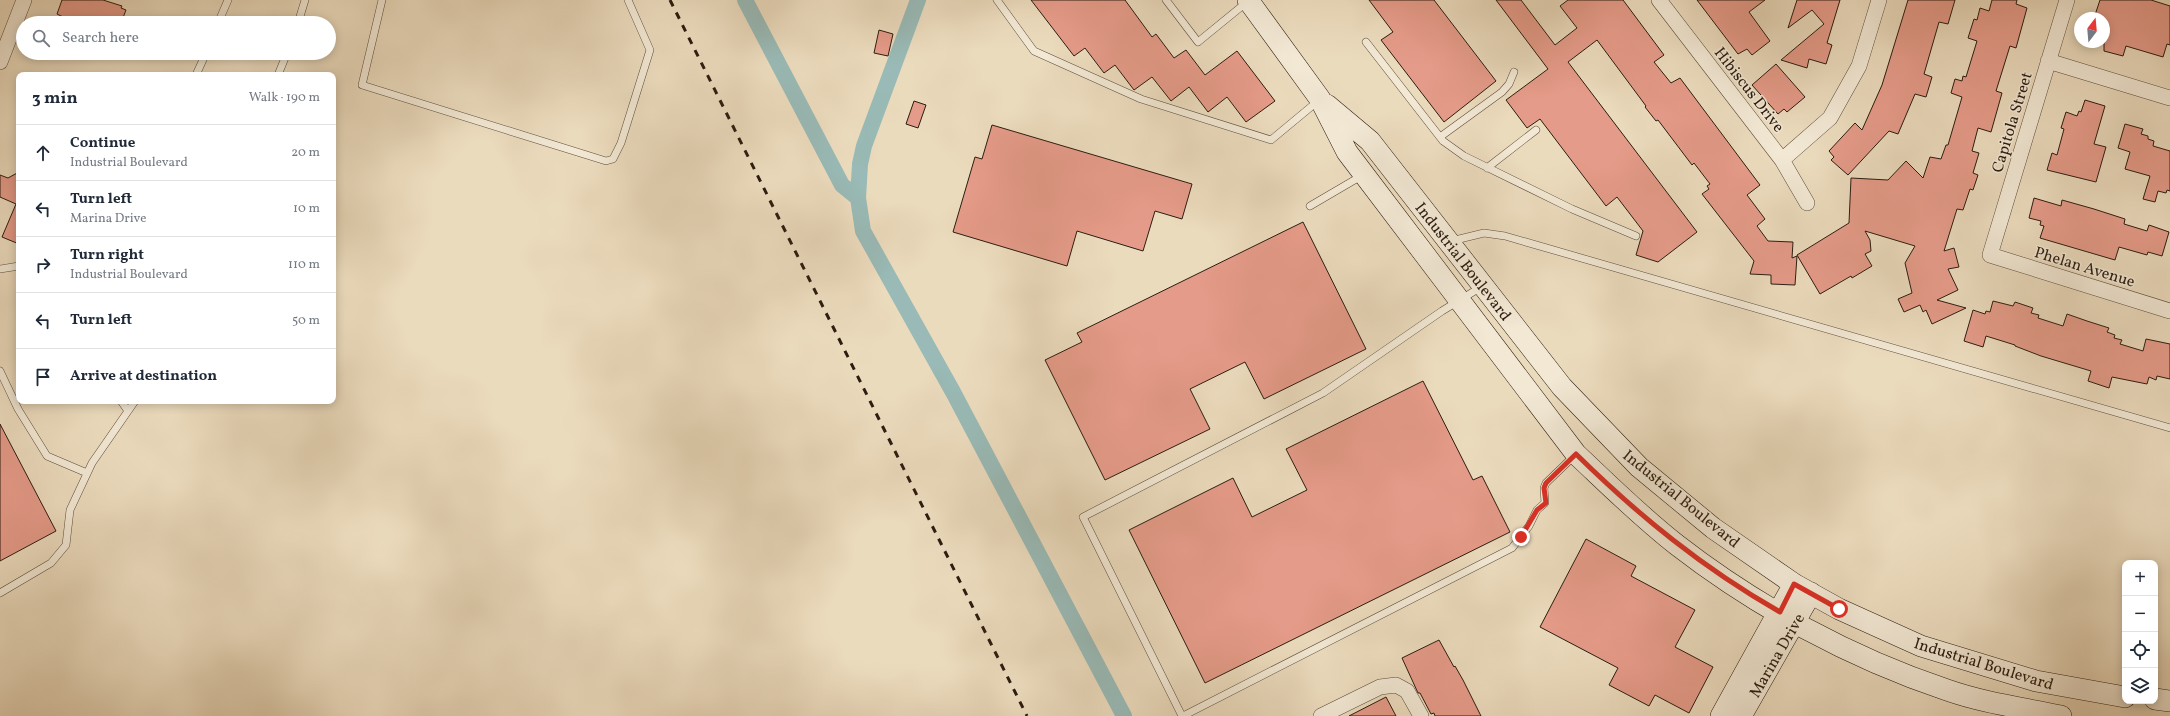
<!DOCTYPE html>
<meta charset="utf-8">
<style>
:root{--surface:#fff;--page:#f6f6f7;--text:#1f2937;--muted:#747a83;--line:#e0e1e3}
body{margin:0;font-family:Vollkorn,serif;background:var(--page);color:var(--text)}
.controls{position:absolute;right:12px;bottom:12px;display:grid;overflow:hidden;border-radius:8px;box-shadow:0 2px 10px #0003}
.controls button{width:36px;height:36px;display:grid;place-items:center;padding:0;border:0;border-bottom:1px solid var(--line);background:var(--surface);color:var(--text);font:20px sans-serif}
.compass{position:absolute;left:2074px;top:12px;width:36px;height:36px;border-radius:50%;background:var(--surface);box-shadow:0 2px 10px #0003;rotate:16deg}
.stop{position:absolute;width:12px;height:12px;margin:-9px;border:3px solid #d93025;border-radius:50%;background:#fff}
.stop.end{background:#d93025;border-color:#fff;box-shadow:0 1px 4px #0008}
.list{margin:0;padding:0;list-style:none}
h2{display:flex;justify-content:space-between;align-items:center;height:52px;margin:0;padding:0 16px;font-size:17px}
h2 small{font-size:13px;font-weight:400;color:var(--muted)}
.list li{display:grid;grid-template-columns:26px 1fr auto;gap:12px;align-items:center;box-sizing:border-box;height:56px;padding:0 16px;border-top:1px solid var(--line)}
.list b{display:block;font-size:15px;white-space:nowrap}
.list p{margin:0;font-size:13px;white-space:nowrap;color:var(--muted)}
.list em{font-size:13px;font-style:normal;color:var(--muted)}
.icon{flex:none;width:22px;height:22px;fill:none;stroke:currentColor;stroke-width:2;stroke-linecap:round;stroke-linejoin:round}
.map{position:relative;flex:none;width:2170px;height:716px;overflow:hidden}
.search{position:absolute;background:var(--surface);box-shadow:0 2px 10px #0003;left:16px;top:16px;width:320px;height:44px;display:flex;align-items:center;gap:10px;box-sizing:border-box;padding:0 14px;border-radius:22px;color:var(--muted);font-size:15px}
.panel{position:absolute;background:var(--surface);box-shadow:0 2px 10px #0003;left:16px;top:72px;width:320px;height:332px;border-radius:8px}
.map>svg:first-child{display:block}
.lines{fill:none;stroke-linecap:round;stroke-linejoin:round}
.canal{stroke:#99bab6;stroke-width:16}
.building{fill:#e59b89;stroke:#2c1c10}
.lane-casing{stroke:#5c4c3b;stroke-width:8}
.street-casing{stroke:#5c4c3b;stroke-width:16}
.secondary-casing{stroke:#2c1c10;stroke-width:22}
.lane{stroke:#f2e8d4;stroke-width:7}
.street{stroke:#f2e8d4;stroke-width:15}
.secondary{stroke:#f2e8d4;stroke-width:21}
.rail{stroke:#2c1c10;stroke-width:3;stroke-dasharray:7 7;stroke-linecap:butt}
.route{stroke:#d93025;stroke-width:5}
.labels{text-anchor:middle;stroke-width:3;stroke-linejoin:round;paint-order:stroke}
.street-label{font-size:16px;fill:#2c1c10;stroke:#f2e8d4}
</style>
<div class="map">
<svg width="2170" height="716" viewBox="0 0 2170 716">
<rect width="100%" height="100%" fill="#ebdbbd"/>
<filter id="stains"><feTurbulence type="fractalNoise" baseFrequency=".005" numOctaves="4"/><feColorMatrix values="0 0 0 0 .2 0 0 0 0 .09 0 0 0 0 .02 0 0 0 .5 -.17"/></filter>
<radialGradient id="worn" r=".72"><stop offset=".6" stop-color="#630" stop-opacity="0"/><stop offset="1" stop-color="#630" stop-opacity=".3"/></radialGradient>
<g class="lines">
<path class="canal" d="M745,0L842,185L858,198
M918,0L864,146L860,164L858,198L863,231L953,392L1124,716"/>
</g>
<path class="building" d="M62,0H103L122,6L121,8L126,10L121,23H72L62,20L63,17L57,14Z
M1031,0H1125L1152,37L1156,34L1174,58L1186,50L1205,75L1237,51L1275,101L1246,122L1227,97L1208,112L1189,87L1171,101L1152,77L1134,90L1115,65L1104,73L1085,48L1074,56Z
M1369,0H1434L1496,81L1444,122L1381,40L1393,32Z
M1496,0H1521L1555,45L1577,28L1560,6L1568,0H1623L1664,55L1654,62L1671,83L1680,78L1760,185L1747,195L1765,219L1757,226L1768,241L1793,242L1792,258L1797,256L1795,285L1771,284V275L1750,274L1754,261L1702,194L1709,189L1707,186L1710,184L1694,163L1692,165L1658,120L1656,121L1645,107L1646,106L1597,40L1568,62L1697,232L1658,262L1636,255L1643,231L1617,197L1606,206L1540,119L1527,128L1506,100L1548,69Z
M1697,0H1765L1749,12L1770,41L1752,55L1747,49L1738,54Z
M1797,0H1840L1827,43L1832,45L1826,64L1809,59L1807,68L1781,60L1824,24L1812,10L1788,28Z
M1908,0H1955L1948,24L1939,22L1924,74L1932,77L1926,97L1915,94L1898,134L1889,131L1848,175L1831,160L1834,157L1829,151L1855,123L1862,130L1882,85Z
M1992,0H2017L2016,4L2027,8L2016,48L2010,46L1996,91L2002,93L1991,132L1978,128L1972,151L1979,153L1973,173L1978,175L1973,190L1970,189L1963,210L1957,209L1944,251L1954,248L1959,267L1948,269L1958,290L1937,300L1966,308L1932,324L1926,310L1923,312L1920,305L1904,312L1898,299L1912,293L1905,263L1915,246L1865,231L1870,240L1871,251L1865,254L1872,266L1852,278L1851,276L1820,294L1797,255L1849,223L1851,178L1888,180L1906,161L1923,178L1930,157L1941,159L1946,145H1948L1962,97L1951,93L1955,79L1962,81L1963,76L1966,77L1977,41L1968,38L1974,19L1977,20L1980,8L1989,11Z
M2100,0H2151L2170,6V45L2167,44L2163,57L2126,46L2123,56L2104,51V18H2094Z
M879,30L893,34L888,56L874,53Z
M1776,64L1805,97L1787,112L1784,109L1778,114L1752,85Z
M2085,100L2105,106L2094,144L2106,147L2096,182L2047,170L2052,153L2057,155L2064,129L2061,128L2066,112L2077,116L2079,111L2081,112Z
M914,101L926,105L918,128L906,124Z
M2125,124L2143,129L2141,134L2148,136V139L2154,141L2153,146L2170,151V191L2167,190L2166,193L2158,191L2155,202L2143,199L2150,176L2125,169L2130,152L2118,148Z
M992,125L1192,184L1182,219L1155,211L1143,251L1077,231L1067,266L953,232L975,157L982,159Z
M19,172V244L2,237L16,204L0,197V175L8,178Z
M2034,198L2061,206L2062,200L2094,209L2125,219L2124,224L2147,231L2149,225L2169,232L2162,256L2148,252L2147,255L2119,247L2115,260L2040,238L2044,226L2040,225L2041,221L2029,218Z
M1303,222L1366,349L1264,399L1245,362L1190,389L1210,429L1105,480L1045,360L1082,342L1077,333Z
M1993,301L2013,306L2015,302L2033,308L2031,313L2039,315L2038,318L2063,326L2067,314L2087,321L2109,328L2107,332L2115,335L2114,338L2122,340L2120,344L2143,351L2146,339L2170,344V379L2157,376L2156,380L2149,377L2147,384L2112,377L2109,388L2088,381L2091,371L2041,356L2015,346V345L1986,336L1983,347L1964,341L1973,310L1985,314L1986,311L1990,312Z
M1423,381L1473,480L1482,476L1510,532L1205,683L1129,530L1233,478L1252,517L1307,490L1286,449Z
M0,424L56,531L0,561Z
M1586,539L1636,566L1631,576L1695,610L1675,647L1713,667L1689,713L1655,695L1649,706L1609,685L1618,668L1540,627Z
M1439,640L1454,667L1455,666L1463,680L1481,716H1435L1434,713L1431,714L1420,693H1418L1402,658Z
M1386,697L1396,716H1349Z"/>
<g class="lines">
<g class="lane-casing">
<path id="lane" d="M382,0L362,85L606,161L613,159L621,143L650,50L628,0
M997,0L1034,51L1141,99L1271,140L1318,101
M1166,0L1198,42L1247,2
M218,23L228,0
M298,23L305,0
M1366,42L1443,141L1464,156L1572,209L1636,236
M196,75L206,53
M278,75L287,53
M1440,137L1502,92L1509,84L1514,72
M1487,168L1536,130
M1310,206L1363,175
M1451,241L1484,233L1505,236L2170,428
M0,269L19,266
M0,371L18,409L47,456L87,473
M121,401L128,411
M0,593L51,563L66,545L70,510L92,463L135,401
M1182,716L1083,517L1323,393L1442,311L1481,287
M1183,716L1512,548L1529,526L1537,510L1545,503L1544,488L1546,483L1574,456"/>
</g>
<g class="street-casing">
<path id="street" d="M1659,0L1782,160L1807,203
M2067,0L1990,255L2170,311
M2048,61L2170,98
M0,62L24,0
M1782,160L1830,118L1859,66L1879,0
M1321,716L1380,687L1396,685L1407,691L1421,716"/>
</g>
<g class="secondary-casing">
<path id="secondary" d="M1248,0L1320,99L1347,152L1576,454C1609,485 1641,517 1677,545C1757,607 1851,658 1947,690C1984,703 2023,708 2061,716
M1327,105L1370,141L1562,387L1639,467L1713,528L1794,584L1839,609L1921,646L2036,681L2125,697
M2155,699L2170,701
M1721,716L1794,584
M1741,716L1811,593"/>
</g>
<use href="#lane" class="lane"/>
<use href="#street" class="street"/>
<use href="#secondary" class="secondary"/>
<path class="rail" d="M670,0L1027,716"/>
</g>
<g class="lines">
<path class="route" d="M1521,537L1537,510L1546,503L1544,488L1546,483L1576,454C1639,516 1703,568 1780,612L1794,584L1839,609"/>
</g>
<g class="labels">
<g class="street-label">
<text transform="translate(1750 89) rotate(52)" y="6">Hibiscus Drive</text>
<text transform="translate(2011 122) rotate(-73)" y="6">Capitola Street</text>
<text transform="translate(1464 261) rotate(52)" y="6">Industrial Boulevard</text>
<text transform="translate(2085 266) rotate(17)" y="6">Phelan Avenue</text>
<text transform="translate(1682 498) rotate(39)" y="6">Industrial Boulevard</text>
<text transform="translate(1776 655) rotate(-60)" y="6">Marina Drive</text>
<text transform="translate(1984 663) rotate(17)" y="6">Industrial Boulevard</text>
</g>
</g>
<rect width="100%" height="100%" filter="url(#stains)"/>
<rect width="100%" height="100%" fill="url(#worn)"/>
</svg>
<div class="controls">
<button>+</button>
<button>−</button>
<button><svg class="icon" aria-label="locate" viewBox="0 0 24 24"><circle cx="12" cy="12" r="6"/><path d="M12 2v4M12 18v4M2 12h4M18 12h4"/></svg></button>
<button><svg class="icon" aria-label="layers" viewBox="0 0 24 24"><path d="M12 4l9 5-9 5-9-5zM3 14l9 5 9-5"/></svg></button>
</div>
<svg class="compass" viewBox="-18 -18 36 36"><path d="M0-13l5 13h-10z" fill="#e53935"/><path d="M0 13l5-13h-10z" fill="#747a83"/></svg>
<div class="stop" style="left:1839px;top:609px"></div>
<div class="stop end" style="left:1521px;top:537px"></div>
<div class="search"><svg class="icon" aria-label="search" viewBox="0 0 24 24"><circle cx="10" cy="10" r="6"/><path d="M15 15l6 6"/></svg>Search here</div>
<section class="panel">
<h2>3 min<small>Walk · 190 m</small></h2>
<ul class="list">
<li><svg class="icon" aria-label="ahead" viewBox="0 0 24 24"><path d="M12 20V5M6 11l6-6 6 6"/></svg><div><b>Continue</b><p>Industrial Boulevard</p></div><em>20 m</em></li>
<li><svg class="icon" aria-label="left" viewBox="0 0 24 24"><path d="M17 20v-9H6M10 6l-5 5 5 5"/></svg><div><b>Turn left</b><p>Marina Drive</p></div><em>10 m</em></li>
<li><svg class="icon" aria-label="right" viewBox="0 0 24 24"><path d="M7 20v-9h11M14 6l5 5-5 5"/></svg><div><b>Turn right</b><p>Industrial Boulevard</p></div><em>110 m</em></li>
<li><svg class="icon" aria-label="left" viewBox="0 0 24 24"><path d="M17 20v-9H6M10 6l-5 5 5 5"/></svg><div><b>Turn left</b></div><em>50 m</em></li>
<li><svg class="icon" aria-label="arrive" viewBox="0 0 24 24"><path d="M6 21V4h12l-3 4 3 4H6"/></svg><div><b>Arrive at destination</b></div></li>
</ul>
</section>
</div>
